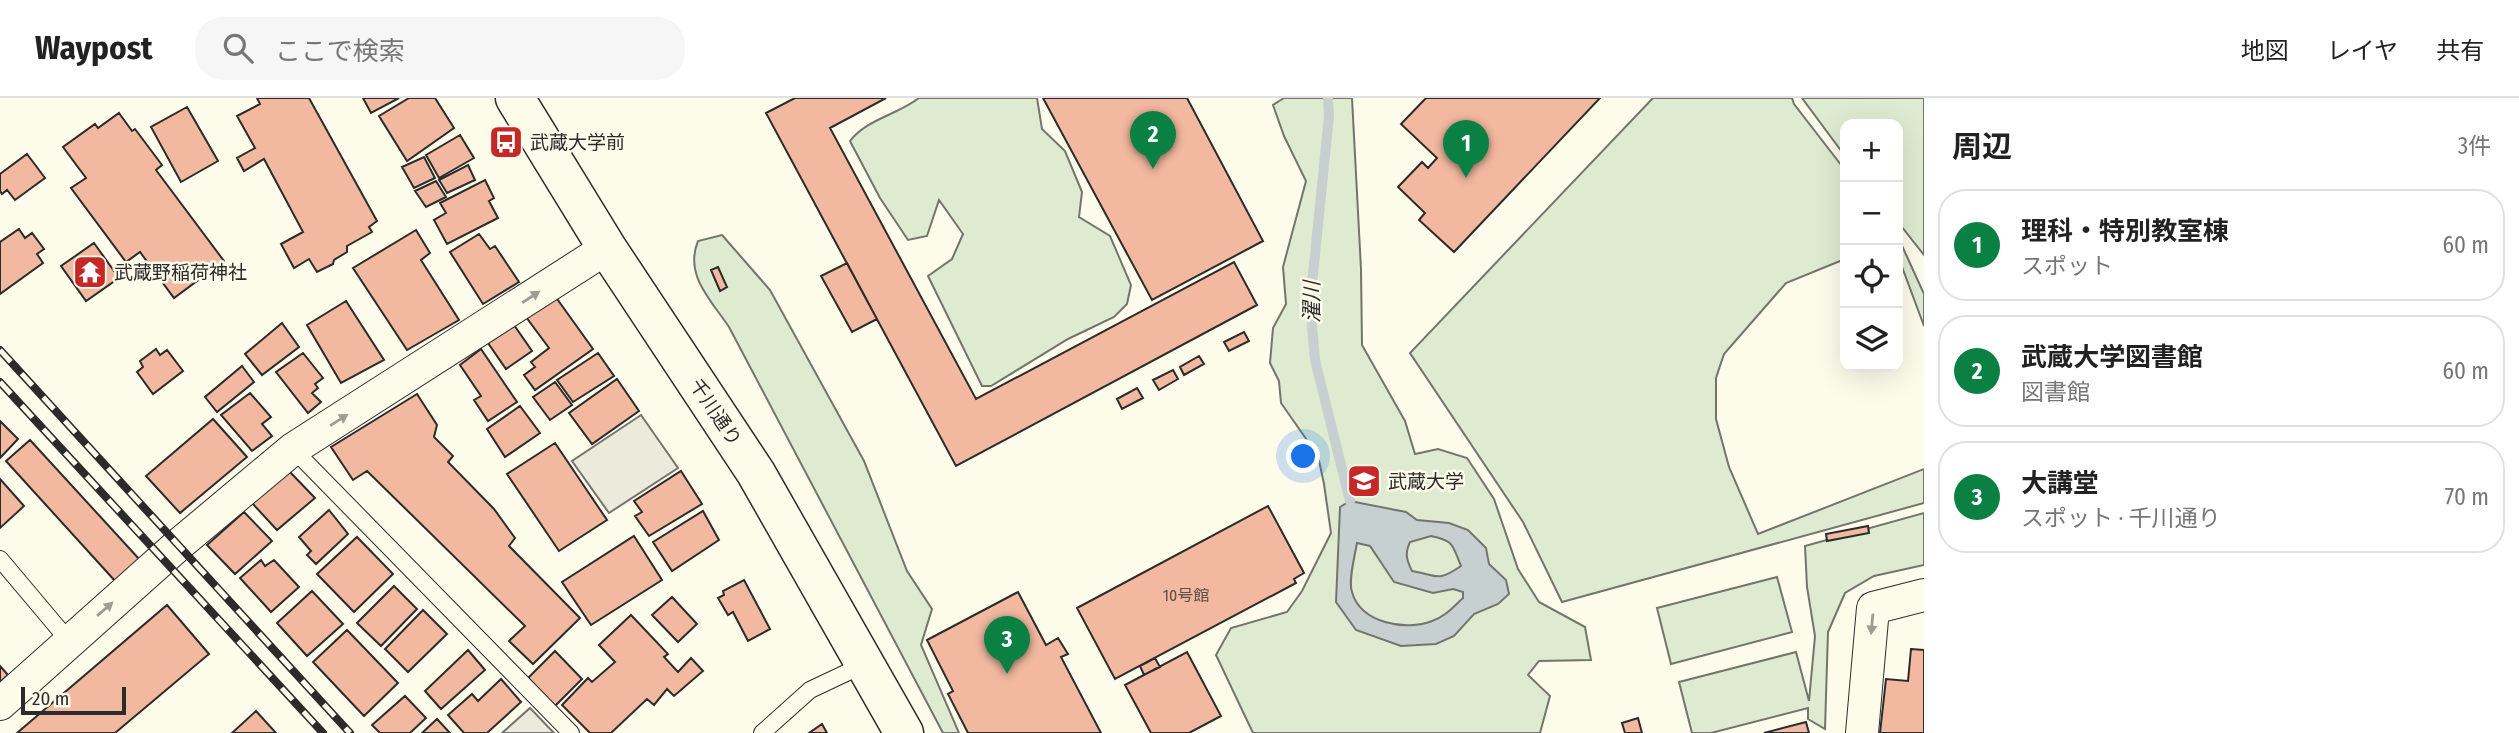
<!DOCTYPE html>
<html lang="ja">
<meta charset="utf-8">
<style>
:root{--surface:#fff;--page:#f6f6f6;--text:#222;--muted:#767676;--line:#e0e0e0;--accent:#0b8043}
body{margin:0;font-family:"Fira Sans Condensed","Noto Sans JP",sans-serif;background:var(--page);color:var(--text)}
.controls{position:absolute;right:21px;top:21px;display:grid;overflow:hidden;border-radius:14px;box-shadow:0 7px 28px #0002}
.controls button{width:63px;height:63px;display:grid;place-items:center;padding:0;border:0;border-bottom:2px solid var(--line);background:var(--surface);color:var(--text);font:35px sans-serif}
.scale{position:absolute;left:21px;bottom:18px;width:105px;box-sizing:border-box;padding-left:7px;border:4px solid #2b2b2b;border-top:0;font-size:19px;line-height:24px;white-space:nowrap;color:#2b2b2b;-webkit-text-stroke:5px #fdfbea;paint-order:stroke}
.you{position:absolute;left:1304px;top:359px;width:24px;height:24px;margin:-18px;border:5px solid #fff;border-radius:50%;background:#1a73e8;box-shadow:0 0 0 10px #1a73e833}
.badge{display:grid;place-items:center;width:46px;height:46px;border-radius:50%;background:var(--accent);color:#fff;font-size:23px;font-weight:700}
.pin{position:absolute;translate:-50% -58px;filter:drop-shadow(0 2px 4px #0008)}
.pin::after{content:'';position:absolute;top:37px;width:24px;height:21px;background:inherit;clip-path:polygon(0 0,100% 0,50% 100%)}
.list{margin:0;padding:0;list-style:none}
h2{display:flex;justify-content:space-between;align-items:center;height:91px;margin:0;padding:0 28px;font-size:30px}
h2 small{font-size:23px;font-weight:400;color:var(--muted)}
.list li{display:grid;grid-template-columns:46px 1fr auto;gap:21px;align-items:center;box-sizing:border-box;height:112px;margin:0 14px 14px;padding:0 14px;border:2px solid var(--line);border-radius:28px}
.list b{display:block;font-size:26px;white-space:nowrap}
.list p{margin:0;font-size:23px;white-space:nowrap;color:var(--muted)}
.list em{font-size:23px;font-style:normal;color:var(--muted)}
.icon{flex:none;width:38px;height:38px;fill:none;stroke:currentColor;stroke-width:2;stroke-linecap:round;stroke-linejoin:round}
.map{position:relative;flex:none;width:1924px;height:635px;overflow:hidden}
header{display:flex;align-items:center;gap:42px;box-sizing:border-box;height:98px;padding:0 35px;background:var(--surface);border-bottom:2px solid var(--line)}
header strong{font-size:33px}
nav{display:flex;gap:38px;margin-inline-start:auto;font-size:24px}
.search{width:490px;height:63px;background:var(--page);display:flex;align-items:center;gap:18px;box-sizing:border-box;padding:0 24px;border-radius:28px;color:var(--muted);font-size:26px}
main{display:flex}
aside{flex:1;background:var(--surface)}
.map>svg:first-child{display:block}
.green{fill:#deebd1;stroke:#74746e;stroke-width:2}
.parking{fill:#eceadb;stroke:#74746e;stroke-width:2}
.water{fill:#c7d0d0;stroke:#74746e;stroke-width:2;fill-rule:evenodd}
.lines{fill:none;stroke-linecap:round;stroke-linejoin:round}
.stream{stroke:#c7d0d0;stroke-width:10}
.building{fill:#f2b8a0;stroke:#2b2b2b;stroke-width:2}
.service-casing{stroke:#2b2b2b;stroke-width:18}
.minor-casing{stroke:#2b2b2b;stroke-width:34}
.secondary-casing{stroke:#2b2b2b;stroke-width:41}
.service{stroke:#fdfbea;stroke-width:16}
.minor{stroke:#fdfbea;stroke-width:32}
.secondary{stroke:#fdfbea;stroke-width:38}
.rail-casing{stroke:#2b2b2b;stroke-width:8}
.rail{stroke:#fdfbea;stroke-width:5;stroke-dasharray:16;stroke-linecap:butt}
.oneway{fill:#9e9d94}
.labels{text-anchor:middle;stroke-width:5;stroke-linejoin:round;paint-order:stroke}
.number-label{font-size:16px;fill:#5d4e48}
.poi-label{font-size:19px;fill:#2b2b2b;stroke:#fdfbea;text-anchor:start}
.street-label{font-size:19px;fill:#2b2b2b;stroke:#fdfbea}
.water-label{font-size:21px;font-style:italic;fill:#2b2b2b;stroke:#fdfbea}
</style>
<header>
<strong>Waypost</strong>
<div class="search"><svg class="icon" aria-label="search" viewBox="0 0 24 24"><circle cx="10" cy="10" r="6"/><path d="M15 15l6 6"/></svg>ここで検索</div>
<nav><a>地図</a><a>レイヤ</a><a>共有</a></nav>
</header>
<main>
<div class="map">
<svg width="1924" height="635" viewBox="0 0 1924 635">
<rect width="100%" height="100%" fill="#fdfbea"/>
<path class="green" d="M919,0H1037L1042,31L1065,53L1082,94L1079,119L1110,138L1131,187L1127,206L1114,219L1068,241L991,288H982L928,178L952,161L963,136L939,102L927,138L908,142L880,100L850,43C867,21 897,17 919,0Z
M1284,0H1352L1361,171L1362,247L1405,323L1415,356L1438,351L1467,360L1494,401L1518,471L1539,504L1585,529L1591,562L1539,563L1528,577L1550,598L1540,635H1253L1216,557L1231,530L1287,514L1302,493L1331,435L1324,386L1318,358L1281,305L1279,283L1270,265L1273,230L1286,206L1283,169L1306,83L1284,38L1273,7Z
M1653,0H1792L1794,6L1845,72V161L1786,185L1724,256L1716,280V321L1729,369L1758,436L1924,371V405L1562,504L1523,424L1410,255Z
M1802,0H1924V157L1898,124V26H1845V58Z
M722,137L770,192L864,363L907,473L932,511L921,547L959,635H943L729,229C711,202 684,177 698,143Z
M1898,139L1924,196V228L1898,158Z
M1924,415V467L1874,478L1845,495L1828,534L1825,631L1808,621V610L1711,635H1692L1679,584L1796,554L1809,603L1815,538L1807,489L1805,448Z
M1777,479L1792,534L1671,566L1657,510Z"/>
<path class="parking" d="M641,317L678,370L609,415L572,363Z
M530,610L554,635H502Z"/>
<path class="water" d="M1350,403L1406,414L1417,422L1449,425L1468,432L1486,450L1489,466L1506,482L1509,496L1498,506L1474,516L1454,538L1436,546L1401,548L1356,532L1336,504L1340,409ZM1431,438C1455,443 1452,447 1461,468C1436,485 1438,477 1412,473C1406,461 1405,455 1410,444ZM1357,445L1370,448L1394,484L1433,495L1453,491L1463,494V500C1453,509 1446,518 1432,523C1407,533 1361,526 1352,494C1348,483 1355,457 1357,445Z"/>
<g class="lines">
<path class="stream" d="M1328,0L1329,18L1310,206L1315,262L1350,403"/>
</g>
<path class="building" d="M257,0H309L377,123L369,129L372,134L347,148V154L334,162L333,166L317,174L309,161L294,170L281,146L303,134L264,61L244,73L237,60L255,50L237,18L260,6Z
M363,0H399L371,15Z
M409,0H435L454,30L407,63L379,18Z
M795,0H886L830,30L976,301L1234,164L1257,207L956,368L766,15Z
M1043,0H1187L1263,143L1152,202Z
M1426,0H1600L1454,154L1419,122L1425,115L1398,89L1422,64L1428,70L1437,60L1401,26Z
M187,9L218,63L181,84L151,29Z
M119,15L132,33L135,31L162,67L156,72L224,163L174,200L140,154L126,164L71,90L86,80L63,49L95,26L98,30Z
M460,37L474,60L439,80L426,57Z
M27,56L45,80L15,102L7,92L2,96L0,93V76Z
M424,59L435,80L414,90L402,69Z
M468,67L475,82L447,95L439,82Z
M485,82L494,100L489,103L498,120L447,146L434,122L446,115L440,105Z
M436,83L446,99L426,109L415,93Z
M19,131L25,140L32,135L44,151L37,156L43,165L0,196V144Z
M416,132L430,155L421,162L459,222L407,252L353,170Z
M479,136L490,151L495,148L519,184L483,206L450,154Z
M94,145L119,180L86,203L61,168Z
M847,165L877,221L852,234L821,178Z
M718,169L727,189L720,193L711,172Z
M555,198L593,251L535,292L524,277L535,269L531,264L549,250L526,219Z
M346,203L384,262L341,285L307,227Z
M282,225L299,249L262,277L245,256Z
M514,227L532,253L506,271L488,245Z
M1244,234L1249,243L1229,253L1224,244Z
M156,251L160,257L167,252L183,273L153,296L137,274L143,269L140,263Z
M481,251L517,304L488,323L474,302L481,298L460,267Z
M303,255L323,280L315,286L318,290L312,295L321,304L308,315L276,274Z
M598,255L614,278L573,304L557,282Z
M1199,258L1204,266L1184,277L1180,269Z
M242,268L254,284L217,314L205,299Z
M1173,272L1178,281L1159,292L1153,282Z
M617,281L639,313L592,346L569,315Z
M555,284L572,307L550,322L533,299Z
M1137,290L1143,300L1122,311L1117,301Z
M250,295L271,319L262,326L272,338L252,353L221,317Z
M417,296L437,327L434,339L453,358L448,364L494,411L515,440L509,448L580,520L533,566L509,543L525,528L367,373L353,382L331,349Z
M520,308L540,335L505,359L487,331Z
M213,321L247,359L180,415L146,378Z
M0,323L18,341L0,360Z
M30,342L140,462L116,484L6,363Z
M555,345L607,422L559,453L507,376Z
M289,373L315,400L277,432L252,405Z
M681,373L702,406L649,438L635,418L642,414L634,403Z
M0,381L24,408L0,430Z
M1268,408L1304,475L1294,481L1296,485L1115,581L1077,510Z
M329,412L348,436L316,466L307,457L311,453L299,439Z
M703,413L719,442L672,473L653,444Z
M244,414L272,443L235,476L207,447Z
M1868,428L1869,435L1827,443L1826,436Z
M634,438L662,482L591,527L562,484Z
M357,439L393,476L354,514L317,476Z
M261,462L265,468L274,462L299,489L271,514L240,480Z
M744,482L770,531L748,543L733,514L728,517L718,500L724,497L723,493Z
M394,488L417,511L381,548L357,525Z
M312,493L343,526L307,558L277,525Z
M1018,494L1046,547L1058,540L1068,556L1061,559L1101,635H968L948,596L953,593L927,542Z
M672,499L697,526L678,544L652,517Z
M167,507L209,556L115,635H17Z
M423,512L447,536L408,574L385,551Z
M631,517L668,556L664,559L678,574L691,560L703,573L674,598L667,591L654,607L647,601L611,635H590L562,607L588,580L592,584L615,564L599,547Z
M347,532L398,585L364,618L313,564Z
M1911,551L1924,552V635H1880L1886,581L1908,583Z
M468,552L485,572L441,611L425,593Z
M555,553L582,581L555,608L528,580Z
M1187,554L1221,618L1189,635H1151L1125,587Z
M1155,560L1160,569L1144,577L1140,568Z
M0,568L8,577L0,584Z
M501,581L521,604L487,635H464L448,617L472,596L478,603Z
M405,598L426,620L410,635H380L372,627Z
M256,613L276,635H232Z
M1638,620L1642,635H1625L1622,625Z
M437,621L450,635H422Z
M1806,624L1809,635H1764Z
M822,626L827,635H809Z"/>
<g class="lines">
<g class="service-casing">
<path id="service" d="M293,351L571,635
M0,461L69,543
M762,635L810,592L865,566"/>
</g>
<g class="minor-casing">
<path id="minor" d="M0,606L177,448L293,351L607,150
M1862,635L1873,510L1924,497"/>
</g>
<g class="secondary-casing">
<path id="secondary" d="M515,0L607,150L756,375L904,635"/>
</g>
<use href="#service" class="service"/>
<use href="#minor" class="minor"/>
<use href="#secondary" class="secondary"/>
<g class="rail-casing">
<path id="rail" d="M0,252L350,635
M0,284L323,635"/>
</g>
<use href="#rail" class="rail"/>
</g>
<defs><path id="oneway-solid" d="M-6-.8H1V-3.2L6.5 0L1 3.2V.8H-6Z" transform="scale(1.75)"/></defs>
<g class="oneway">
<use href="#oneway-solid" transform="translate(531 199) rotate(-33)"/>
<use href="#oneway-solid" transform="translate(339 322) rotate(-32)"/>
<use href="#oneway-solid" transform="translate(105 511) rotate(-41)"/>
<use href="#oneway-solid" transform="translate(1872 526) rotate(95)"/>
</g>
<defs>
<g id="bus-square" transform="scale(1.75)"><rect x="-9" y="-9" width="18" height="18" rx="4" fill="#c62828" stroke="#fdfbea"/><path d="M-5-6H5V4H4V6H2V4H-2V6H-4V4H-5ZM-3.5-4V0h7V-4ZM-3.5 1.2v1.5H-2V1.2ZM2 1.2v1.5H3.5V1.2Z" fill="#fff"/></g>
<g id="temple-square" transform="scale(1.75)"><rect x="-9" y="-9" width="18" height="18" rx="4" fill="#c62828" stroke="#fdfbea"/><path d="M0-6L5-2H3V0L6.5 2.5H4V6H1.5V3h-3V6H-4V2.5H-6.5L-3 0V-2H-5Z" fill="#fff"/></g>
<g id="university-square" transform="scale(1.75)"><rect x="-9" y="-9" width="18" height="18" rx="4" fill="#c62828" stroke="#fdfbea"/><path d="M0-5L7-2L0 1L-7-2ZM-4 1L0 2.5L4 1V4Q0 6-4 4Z" fill="#fff"/></g>
</defs>
<g fill-rule="evenodd">
<use href="#bus-square" x="506" y="44"/>
<use href="#temple-square" x="90" y="174"/>
<use href="#university-square" x="1364" y="383"/>
</g>
<g class="labels">
<g class="number-label">
<text x="1186" y="503">10号館</text>
</g>
<g class="poi-label">
<text x="530" y="51">武蔵大学前</text>
<text x="114" y="181">武蔵野稲荷神社</text>
<text x="1388" y="390">武蔵大学</text>
</g>
<g class="street-label">
<text transform="translate(716 314) rotate(56)" y="7">千川通り</text>
</g>
<g class="water-label">
<text transform="translate(1312 204) rotate(-90)" y="7">濯川</text>
</g>
</g>
</svg>
<div class="controls">
<button>+</button>
<button>−</button>
<button><svg class="icon" aria-label="locate" viewBox="0 0 24 24"><circle cx="12" cy="12" r="6"/><path d="M12 2v4M12 18v4M2 12h4M18 12h4"/></svg></button>
<button><svg class="icon" aria-label="layers" viewBox="0 0 24 24"><path d="M12 4l9 5-9 5-9-5zM3 14l9 5 9-5"/></svg></button>
</div>
<div class="scale">20 m</div>
<div class="you"></div>
<div class="pin badge" style="left:1466px;top:80px">1</div>
<div class="pin badge" style="left:1153px;top:71px">2</div>
<div class="pin badge" style="left:1007px;top:576px">3</div>
</div>
<aside>
<h2>周辺<small>3件</small></h2>
<ul class="list">
<li><span class="badge">1</span><div><b>理科・特別教室棟</b><p>スポット</p></div><em>60 m</em></li>
<li><span class="badge">2</span><div><b>武蔵大学図書館</b><p>図書館</p></div><em>60 m</em></li>
<li><span class="badge">3</span><div><b>大講堂</b><p>スポット · 千川通り</p></div><em>70 m</em></li>
</ul>
</aside>
</main>
